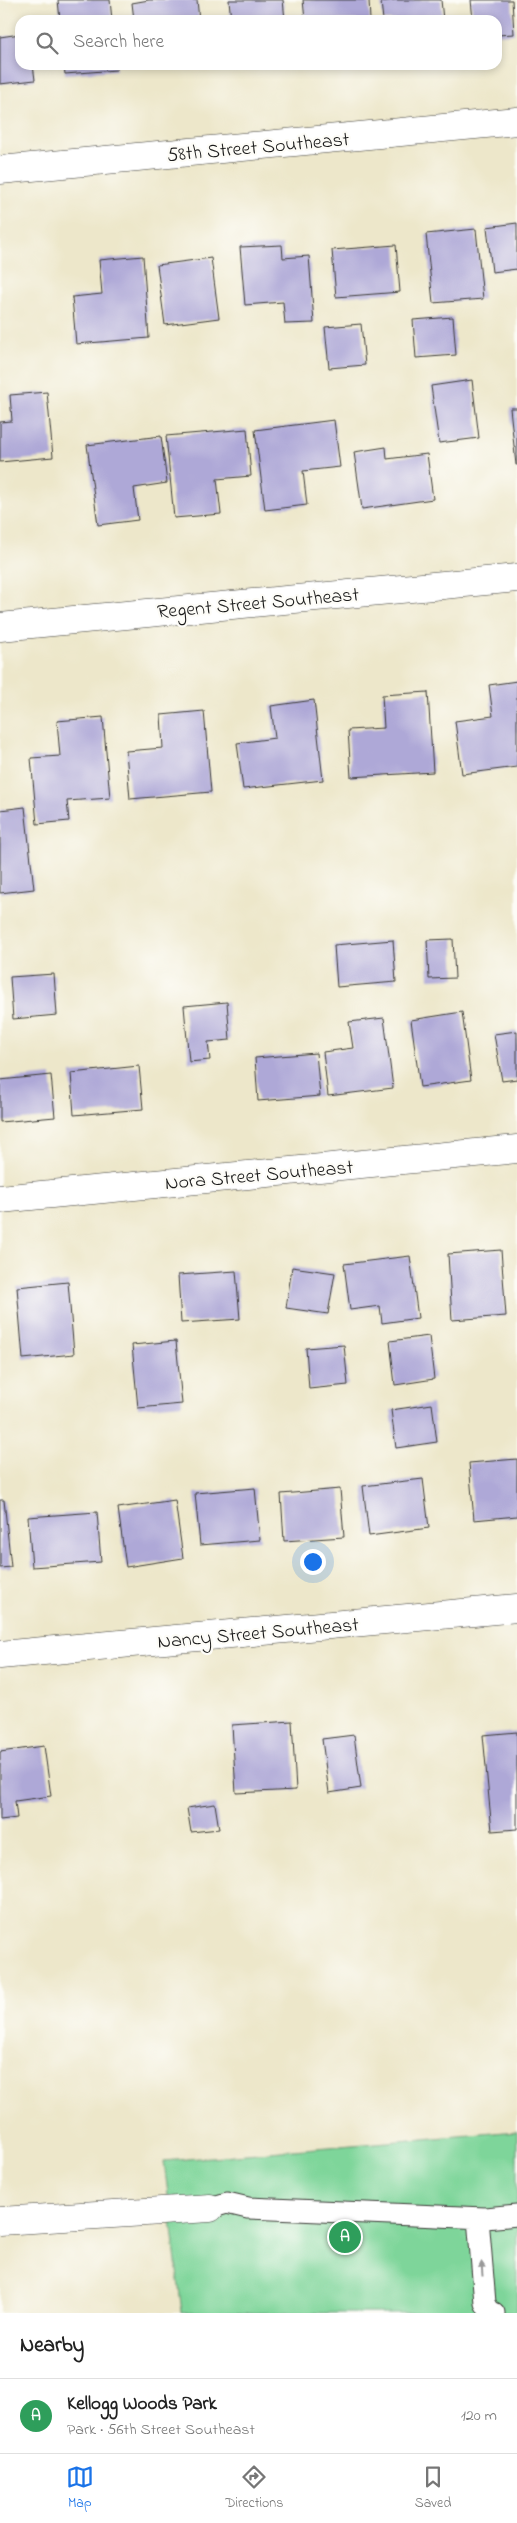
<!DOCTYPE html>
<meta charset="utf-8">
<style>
:root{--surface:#fff;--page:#f2f2f2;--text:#222;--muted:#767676;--line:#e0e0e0;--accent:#1a73e8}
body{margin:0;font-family:"Indie Flower",sans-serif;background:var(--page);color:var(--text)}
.you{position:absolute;left:312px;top:1561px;width:18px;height:18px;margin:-12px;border:4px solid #fff;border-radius:50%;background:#1a73e8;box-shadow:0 0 0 8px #1a73e833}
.badge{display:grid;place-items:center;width:32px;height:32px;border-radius:50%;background:var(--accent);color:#fff;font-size:16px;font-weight:700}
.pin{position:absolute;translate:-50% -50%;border:2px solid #fff;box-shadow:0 1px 5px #0006}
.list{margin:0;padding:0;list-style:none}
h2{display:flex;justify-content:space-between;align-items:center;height:65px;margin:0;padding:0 20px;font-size:21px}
h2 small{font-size:16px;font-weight:400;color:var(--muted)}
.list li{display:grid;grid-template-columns:32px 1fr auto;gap:15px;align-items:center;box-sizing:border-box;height:75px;padding:0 20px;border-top:1px solid var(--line)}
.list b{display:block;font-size:19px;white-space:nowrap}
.list p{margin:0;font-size:16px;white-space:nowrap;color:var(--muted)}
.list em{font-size:16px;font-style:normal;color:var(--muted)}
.icon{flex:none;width:28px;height:28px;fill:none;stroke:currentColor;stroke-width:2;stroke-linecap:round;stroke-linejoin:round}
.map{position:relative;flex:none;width:517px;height:2313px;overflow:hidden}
.search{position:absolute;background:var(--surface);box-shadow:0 2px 8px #0003;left:15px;right:15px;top:15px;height:55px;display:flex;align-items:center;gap:12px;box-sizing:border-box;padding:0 18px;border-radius:15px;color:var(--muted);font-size:19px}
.sheet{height:140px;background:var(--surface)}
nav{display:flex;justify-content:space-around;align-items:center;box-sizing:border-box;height:70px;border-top:1px solid var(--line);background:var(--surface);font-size:14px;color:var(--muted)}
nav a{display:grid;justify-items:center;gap:2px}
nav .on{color:var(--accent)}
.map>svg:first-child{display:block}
.green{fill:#7ed59a;stroke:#4d785b}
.building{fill:#aea8d7}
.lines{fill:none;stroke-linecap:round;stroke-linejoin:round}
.lane-casing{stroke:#3b3a36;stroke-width:23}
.street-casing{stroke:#3b3a36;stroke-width:29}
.lane{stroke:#fff;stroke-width:21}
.street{stroke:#fff;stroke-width:28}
.oneway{fill:#999}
.labels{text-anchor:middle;stroke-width:4.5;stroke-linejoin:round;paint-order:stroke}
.street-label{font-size:20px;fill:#1c1c1c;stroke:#fdfcf7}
</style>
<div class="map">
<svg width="517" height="2313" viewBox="0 0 517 2313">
<rect width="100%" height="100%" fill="#fdfcf7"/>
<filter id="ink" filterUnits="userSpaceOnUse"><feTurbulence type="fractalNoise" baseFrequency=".02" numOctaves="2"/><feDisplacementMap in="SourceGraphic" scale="10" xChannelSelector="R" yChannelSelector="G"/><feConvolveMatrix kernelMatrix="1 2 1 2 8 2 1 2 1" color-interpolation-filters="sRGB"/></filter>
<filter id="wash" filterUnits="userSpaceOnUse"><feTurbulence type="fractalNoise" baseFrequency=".0096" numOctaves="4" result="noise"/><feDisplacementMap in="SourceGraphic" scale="20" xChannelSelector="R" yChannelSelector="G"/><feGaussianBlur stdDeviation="1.12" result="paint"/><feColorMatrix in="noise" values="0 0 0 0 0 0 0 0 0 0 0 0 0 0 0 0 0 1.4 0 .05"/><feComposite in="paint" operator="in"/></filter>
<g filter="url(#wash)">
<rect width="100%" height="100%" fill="#ede7ca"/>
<path class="green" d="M517,2131V2313H182L164,2161Z"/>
<g id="blocks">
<path class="building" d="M58,0H110L112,20H60Z
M149,0H197L199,20H134L132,3Z
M229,0H283L285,20H231Z
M303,0H369L370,20H305Z
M395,0H441L443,20H383L381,2Z
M471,0H512L514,34L497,35V20H473Z
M20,34V65H33L35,80L0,84V37Z
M64,65H115L116,70L65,74Z
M517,223V269L492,272L487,227Z
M476,229L483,299L433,303L426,234Z
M282,245L283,258L309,256L314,323L285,324L283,302L245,305L240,247Z
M396,245L400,292L336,297L332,250Z
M143,256L149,338L76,344L72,297L102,294L99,260Z
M211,258L219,318L165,325L157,265Z
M453,317L456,355L416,358L413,320Z
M361,324L365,365L329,368L325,327Z
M472,380L479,438L439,443L431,386Z
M47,392L53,457L0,462V422L12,421L10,395Z
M510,408H517V465H516Z
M334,420L340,467L303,471L307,505L265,510L255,430Z
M247,429L251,476L217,479L221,514L174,518L166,436Z
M161,436L167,483L134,488L138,520L98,525L87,445Z
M386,447L387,459L427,454L433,499L362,509L354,452Z
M517,681V767L462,774L455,721L493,716L489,685Z
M428,692L433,772L351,777L348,730L384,728L382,695Z
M314,700L323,780L243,789L237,743L275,738L271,706Z
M204,711L211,792L130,799L126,751L163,748L161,715Z
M103,717L110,798L67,801L69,821L37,824L31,758L60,756L57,721Z
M25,807L34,889L0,893V810Z
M453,939L455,978L429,979L427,940Z
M393,940L396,982L337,987L334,945Z
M54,974L57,1015L13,1019L10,977Z
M227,1002L230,1040L208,1042L210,1060L189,1062L184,1006Z
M462,1012L471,1080L420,1087L411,1020Z
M384,1018L393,1088L328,1096L323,1052L353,1048L349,1022Z
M517,1031V1079L502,1081L494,1034Z
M316,1053L320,1096L258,1101L255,1058Z
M139,1066L143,1109L74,1115L71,1073Z
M51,1075L55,1117L0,1122V1080Z
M501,1250L506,1316L452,1320L448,1254Z
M410,1256L418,1318L382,1323L380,1306L350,1310L344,1264Z
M292,1267L335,1273L328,1314L286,1308Z
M236,1271L240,1319L181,1323L178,1275Z
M68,1282L74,1354L23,1359L17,1287Z
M429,1336L434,1379L395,1385L390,1341Z
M176,1341L182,1404L138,1408L132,1345Z
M344,1345L348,1385L309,1389L306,1348Z
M432,1404L437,1442L396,1448L391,1410Z
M517,1459V1516L474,1520L469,1463Z
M423,1479L429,1528L369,1536L363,1486Z
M255,1488L260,1540L200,1545L195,1493Z
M340,1489L344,1537L284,1541L281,1494Z
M0,1500H4L11,1567L0,1568Z
M175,1500L183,1558L126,1567L118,1508Z
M97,1512L101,1562L32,1567L28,1517Z
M292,1721L296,1790L236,1793L232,1725Z
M517,1732V1829L492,1831L483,1735Z
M354,1735L361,1788L329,1793L322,1739Z
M44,1746L51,1796L15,1801L17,1818L0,1820V1752Z
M215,1804L219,1829L191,1832L187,1808Z"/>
</g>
</g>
<g filter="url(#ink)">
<use href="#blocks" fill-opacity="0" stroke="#3b3a36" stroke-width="1"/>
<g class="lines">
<g class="lane-casing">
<path id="lane" d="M210,2208L227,2203L248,2208L485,2218L517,2215
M478,2218L485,2303L490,2312L494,2313"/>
</g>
<g class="street-casing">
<path id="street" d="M0,170L517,121
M0,627L517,578
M0,1199L517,1149
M0,1655L517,1608
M0,2221L210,2208"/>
</g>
<use href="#lane" class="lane"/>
<use href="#street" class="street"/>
</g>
<defs><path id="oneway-solid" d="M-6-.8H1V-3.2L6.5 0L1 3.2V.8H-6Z" transform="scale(1.25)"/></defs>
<use class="oneway" href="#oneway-solid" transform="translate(482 2269) rotate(-94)"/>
</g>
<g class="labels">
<g class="street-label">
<text transform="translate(258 146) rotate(-5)" y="7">58th Street Southeast</text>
<text transform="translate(258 602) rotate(-5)" y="7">Regent Street Southeast</text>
<text transform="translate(259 1174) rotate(-5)" y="7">Nora Street Southeast</text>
<text transform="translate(258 1632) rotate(-5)" y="7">Nancy Street Southeast</text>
</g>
</g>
</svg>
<div class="you"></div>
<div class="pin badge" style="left:345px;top:2237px;background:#2e9e5b">A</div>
<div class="search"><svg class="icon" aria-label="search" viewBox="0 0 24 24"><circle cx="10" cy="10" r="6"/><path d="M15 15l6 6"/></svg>Search here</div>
</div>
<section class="sheet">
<h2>Nearby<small></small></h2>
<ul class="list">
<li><span class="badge" style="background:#2e9e5b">A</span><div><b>Kellogg Woods Park</b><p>Park · 56th Street Southeast</p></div><em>120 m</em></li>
</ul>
</section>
<nav>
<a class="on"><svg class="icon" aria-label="map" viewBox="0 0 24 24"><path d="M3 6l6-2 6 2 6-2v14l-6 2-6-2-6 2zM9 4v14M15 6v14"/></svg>Map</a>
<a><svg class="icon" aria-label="directions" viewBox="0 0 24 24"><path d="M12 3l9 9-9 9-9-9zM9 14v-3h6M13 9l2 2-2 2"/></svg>Directions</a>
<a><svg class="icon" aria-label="saved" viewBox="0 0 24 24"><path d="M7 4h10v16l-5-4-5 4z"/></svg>Saved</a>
</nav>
